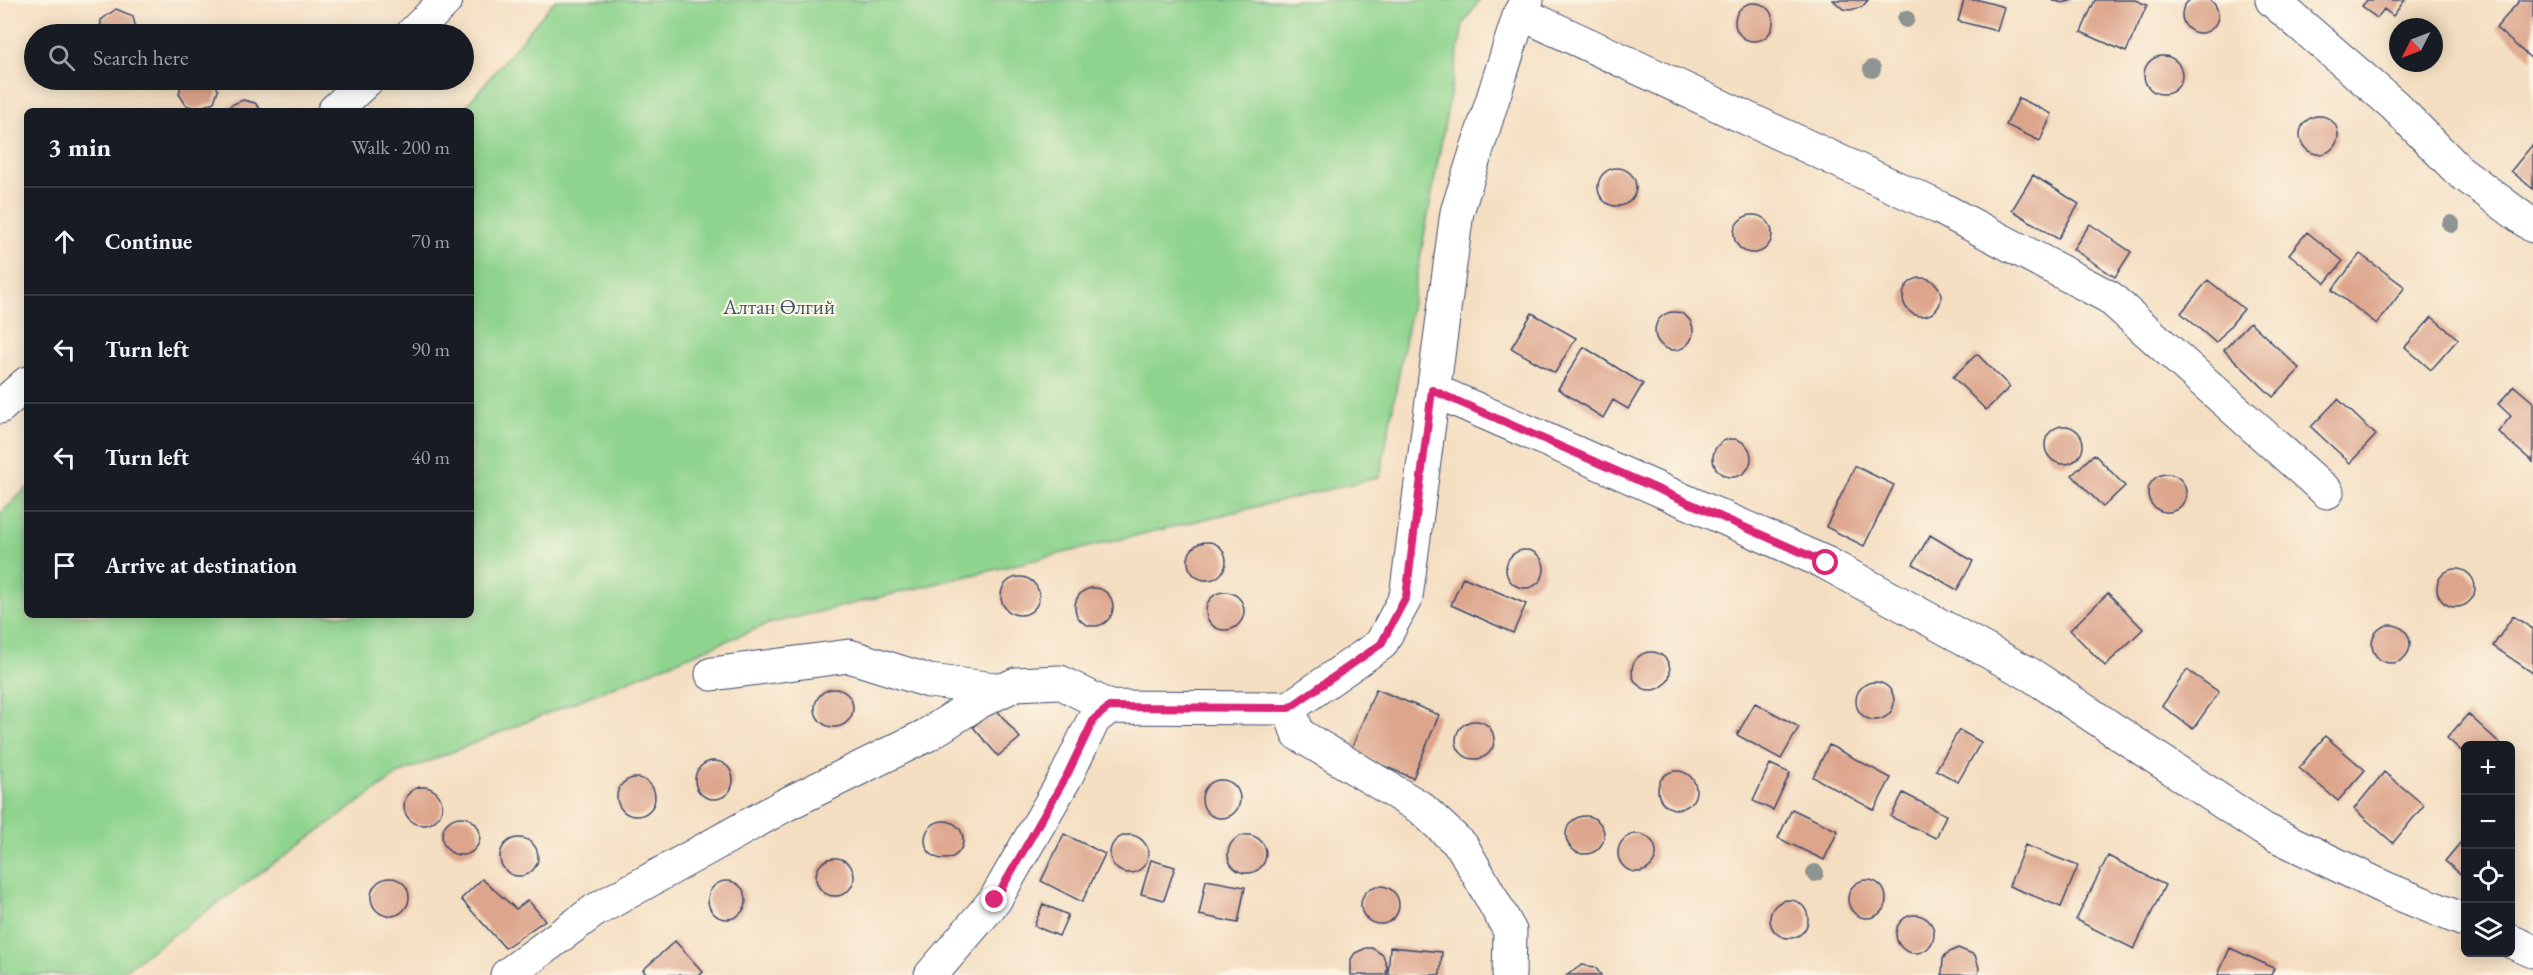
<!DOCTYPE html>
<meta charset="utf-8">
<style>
:root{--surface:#171b24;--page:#20242c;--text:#f1f3f6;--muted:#9ea1a6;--line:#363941}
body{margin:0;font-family:"EB Garamond",serif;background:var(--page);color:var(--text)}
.controls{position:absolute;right:18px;bottom:18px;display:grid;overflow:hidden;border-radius:9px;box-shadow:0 3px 15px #0003}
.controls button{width:54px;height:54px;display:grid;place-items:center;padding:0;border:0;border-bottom:2px solid var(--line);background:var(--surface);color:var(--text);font:30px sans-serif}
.compass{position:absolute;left:2389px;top:18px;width:54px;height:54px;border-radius:50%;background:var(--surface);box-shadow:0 3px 15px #0003;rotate:228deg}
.stop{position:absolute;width:18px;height:18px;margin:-14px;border:4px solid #db2777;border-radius:50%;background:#fff}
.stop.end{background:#db2777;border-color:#fff;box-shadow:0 2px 6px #0008}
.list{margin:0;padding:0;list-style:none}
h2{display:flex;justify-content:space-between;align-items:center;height:78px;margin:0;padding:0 24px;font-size:26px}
h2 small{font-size:20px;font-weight:400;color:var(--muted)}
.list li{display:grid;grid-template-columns:39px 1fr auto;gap:18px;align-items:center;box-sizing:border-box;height:108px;padding:0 24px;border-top:2px solid var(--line)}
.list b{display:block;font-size:22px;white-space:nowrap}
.list em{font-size:20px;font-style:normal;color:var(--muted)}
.icon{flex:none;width:33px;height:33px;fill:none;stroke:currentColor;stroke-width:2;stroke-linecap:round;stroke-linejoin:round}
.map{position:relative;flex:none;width:2533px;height:975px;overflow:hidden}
.search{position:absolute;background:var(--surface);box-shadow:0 3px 15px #0003;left:24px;top:24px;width:450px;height:66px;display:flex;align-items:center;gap:15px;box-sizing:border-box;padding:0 21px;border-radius:33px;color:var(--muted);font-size:22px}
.panel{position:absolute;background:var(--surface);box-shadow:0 3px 15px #0003;left:24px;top:108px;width:450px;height:510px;border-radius:9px}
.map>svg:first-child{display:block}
.green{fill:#8fd48e;stroke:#558276;stroke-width:1.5}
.building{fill:#dda58c}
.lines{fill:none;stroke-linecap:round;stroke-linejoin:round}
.street-casing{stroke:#3c496d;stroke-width:35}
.street{stroke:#fff;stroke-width:33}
.tree{fill:#8d9491}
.route{stroke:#db2777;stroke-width:8}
.labels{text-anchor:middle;stroke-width:4.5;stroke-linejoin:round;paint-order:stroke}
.park-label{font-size:21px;fill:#38586a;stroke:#fcf5e5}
</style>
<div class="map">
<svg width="2533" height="975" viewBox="0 0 2533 975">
<rect width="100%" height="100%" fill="#fcf5e5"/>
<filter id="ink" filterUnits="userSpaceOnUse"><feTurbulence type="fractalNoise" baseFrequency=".0167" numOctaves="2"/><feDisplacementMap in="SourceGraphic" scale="12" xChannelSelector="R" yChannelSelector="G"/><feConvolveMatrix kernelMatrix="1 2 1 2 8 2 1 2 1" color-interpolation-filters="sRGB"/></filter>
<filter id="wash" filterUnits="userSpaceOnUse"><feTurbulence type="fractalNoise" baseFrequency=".008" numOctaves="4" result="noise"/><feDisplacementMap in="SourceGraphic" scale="24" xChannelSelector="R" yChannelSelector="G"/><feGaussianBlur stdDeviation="1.35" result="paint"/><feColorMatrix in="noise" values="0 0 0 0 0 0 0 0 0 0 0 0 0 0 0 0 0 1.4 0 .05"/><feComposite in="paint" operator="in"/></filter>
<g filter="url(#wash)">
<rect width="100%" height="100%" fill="#f4dec1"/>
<path class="green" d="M555,0H1480L1463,24L1380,477L768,624L400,773L117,975H0V514L27,488V615H471V111H462Z"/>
<g id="blocks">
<path class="building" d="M2182 15a18 18 0 1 1 36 0a18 18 0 1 1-36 0Z
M1833,0H1868L1862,7L1850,10L1843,9Z
M1964,0H1979L2004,7L1997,31L1958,21Z
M2052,0H2074L2062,3Z
M2095,0H2135L2147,5L2126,52L2081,32Z
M2367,0H2405L2393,16L2384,9L2377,18L2362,7Z
M2520,0H2533V60L2496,28Z
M1735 22a19 19 0 1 1 38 0a19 19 0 1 1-38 0Z
M116,9L133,16L137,34H100L101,20Z
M2144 75a19 19 0 1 1 38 0a19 19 0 1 1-38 0Z
M182,80H214L218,90L214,102L197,109L186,105L179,94Z
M2019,98L2052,114L2040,141L2006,125Z
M243,100L255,103L262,111H227L231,105Z
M2300 135a19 19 0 1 1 38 0a19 19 0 1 1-38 0Z
M2533,144V189L2511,171Z
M1598 187a19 19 0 1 1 38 0a19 19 0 1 1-38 0Z
M2033,175L2079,204L2058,239L2012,210Z
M1734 234a19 19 0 1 1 38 0a19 19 0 1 1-38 0Z
M2090,224L2131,252L2115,277L2073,249Z
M2307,232L2343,261L2325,283L2289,254Z
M2360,254L2405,287L2377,324L2332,290Z
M1903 297a19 19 0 1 1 38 0a19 19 0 1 1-38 0Z
M2208,280L2244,309L2216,343L2181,313Z
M1655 331a19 19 0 1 1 38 0a19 19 0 1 1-38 0Z
M1532,313L1576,338L1555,373L1511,348Z
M2432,317L2458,339L2431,370L2405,347Z
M2250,322L2300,369L2273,397L2224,350Z
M1584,347L1643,384L1628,409L1613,400L1603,418L1558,389Z
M1977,354L2010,387L1986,410L1953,377Z
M2514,386L2533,402V462L2498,432L2511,416L2498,404Z
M2338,399L2376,435L2350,463L2311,427Z
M2045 445a19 19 0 1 1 38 0a19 19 0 1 1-38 0Z
M1713 458a19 19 0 1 1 38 0a19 19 0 1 1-38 0Z
M2094,454L2125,486L2103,507L2072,475Z
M1855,466L1894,485L1864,546L1826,527Z
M2148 493a19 19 0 1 1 38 0a19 19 0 1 1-38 0Z
M1930,535L1973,561L1957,590L1913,564Z
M1188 561a19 19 0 1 1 38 0a19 19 0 1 1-38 0Z
M1506 569a19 19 0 1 1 38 0a19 19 0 1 1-38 0Z
M2437 588a19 19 0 1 1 38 0a19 19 0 1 1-38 0Z
M1001 596a19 19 0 1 1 38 0a19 19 0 1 1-38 0Z
M1463,577L1526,604L1513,633L1451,605Z
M1075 607a19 19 0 1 1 38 0a19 19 0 1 1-38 0Z
M1206 611a19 19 0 1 1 38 0a19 19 0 1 1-38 0Z
M2108,593L2143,629L2105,666L2070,630Z
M2513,616L2533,629V673L2493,646Z
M2372 644a19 19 0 1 1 38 0a19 19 0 1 1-38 0Z
M1632 671a19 19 0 1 1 38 0a19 19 0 1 1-38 0Z
M2187,670L2219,692L2193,729L2162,706Z
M1856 701a19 19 0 1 1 38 0a19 19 0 1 1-38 0Z
M815 708a19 19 0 1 1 38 0a19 19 0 1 1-38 0Z
M1376,689L1439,715L1413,778L1350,752Z
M1755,703L1799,727L1781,759L1737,735Z
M995,708L1020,738L998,756L973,727Z
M2468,714L2503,746H2466V755L2447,738Z
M1456 740a19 19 0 1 1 38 0a19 19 0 1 1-38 0Z
M1959,730L1981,742L1958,782L1936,770Z
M2325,736L2365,770L2338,801L2299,768Z
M1829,745L1891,778L1874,810L1813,777Z
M695 780a19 19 0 1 1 38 0a19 19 0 1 1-38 0Z
M1770,764L1790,773L1773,810L1753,801Z
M1658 790a19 19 0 1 1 38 0a19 19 0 1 1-38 0Z
M2384,772L2424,805L2393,843L2354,809Z
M617 797a19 19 0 1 1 38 0a19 19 0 1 1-38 0Z
M1202 799a19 19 0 1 1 38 0a19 19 0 1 1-38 0Z
M404 806a19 19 0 1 1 38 0a19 19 0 1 1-38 0Z
M1903,793L1946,815L1936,838L1891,817Z
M1792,809L1838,831L1824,860L1778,838Z
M1566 835a19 19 0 1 1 38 0a19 19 0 1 1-38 0Z
M442 836a19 19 0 1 1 38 0a19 19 0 1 1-38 0Z
M925 840a19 19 0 1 1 38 0a19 19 0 1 1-38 0Z
M1618 853a19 19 0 1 1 38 0a19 19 0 1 1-38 0Z
M1064,834L1105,854L1082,902L1041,881Z
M1110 854a19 19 0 1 1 38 0a19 19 0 1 1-38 0Z
M1228 854a19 19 0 1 1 38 0a19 19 0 1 1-38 0Z
M2466,836V875L2464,877L2445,861Z
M500 857a19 19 0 1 1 38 0a19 19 0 1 1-38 0Z
M2025,845L2078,866L2061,907L2009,886Z
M2108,856L2165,885L2134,949L2076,920Z
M816 877a19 19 0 1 1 38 0a19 19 0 1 1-38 0Z
M1151,860L1175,867L1164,900L1141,894Z
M371 897a19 19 0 1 1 38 0a19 19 0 1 1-38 0Z
M482,879L516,909L528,900L545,920L505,948L461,899Z
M1848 899a19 19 0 1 1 38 0a19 19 0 1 1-38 0Z
M1206,880L1245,887L1238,923L1199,915Z
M708 900a19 19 0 1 1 38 0a19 19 0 1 1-38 0Z
M1361 905a19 19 0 1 1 38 0a19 19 0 1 1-38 0Z
M1770 919a19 19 0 1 1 38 0a19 19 0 1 1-38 0Z
M1043,904L1068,915L1059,936L1034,926Z
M1896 934a19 19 0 1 1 38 0a19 19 0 1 1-38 0Z
M675,941L703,972L700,975H647L643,970Z
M1390,947L1442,952L1440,975H1388Z
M1366,948H1372L1383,955L1387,967L1386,975H1351V959L1355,953Z
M1958,948L1975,955L1979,968L1978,975H1942L1943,959L1946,954Z
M2230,948L2274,968L2271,975H2218Z
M1582,965L1595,967L1601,975H1567Z"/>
</g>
</g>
<g filter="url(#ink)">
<use href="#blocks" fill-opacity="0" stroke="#3c496d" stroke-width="1.5"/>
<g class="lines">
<g class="street-casing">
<path id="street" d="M2272,0L2394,105L2458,170L2533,226
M1520,13L1940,208L2109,297L2327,492
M412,34L446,0
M334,111L367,80
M1433,390L1826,563L2033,676L2263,829L2387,889L2466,921
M0,407L27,383
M712,674L849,656L929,681L1003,690
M1289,708L1381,644L1406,597L1457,212L1520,13L1527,0
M2510,941L2533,951
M507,975L594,911L785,805L927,735L977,703L1016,684L1060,682L1109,707
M931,975L995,900L1067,775L1094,719L1109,707L1289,708L1298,734L1421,808L1462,846L1510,931L1509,975"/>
</g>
<use href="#street" class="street"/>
</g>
<g class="tree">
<circle cx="1906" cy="19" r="9"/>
<circle cx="1872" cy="69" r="9"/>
<circle cx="2451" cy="224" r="9"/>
<circle cx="1815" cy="873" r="9"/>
</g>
</g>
<g class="lines" filter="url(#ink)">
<path class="route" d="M995,900L1067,775L1094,719L1109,707L1289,708L1381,644L1406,597L1432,390L1826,563"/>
</g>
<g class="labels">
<g class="park-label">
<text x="779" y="314">Алтан Өлгий</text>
</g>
</g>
</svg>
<div class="controls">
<button>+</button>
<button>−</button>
<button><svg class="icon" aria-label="locate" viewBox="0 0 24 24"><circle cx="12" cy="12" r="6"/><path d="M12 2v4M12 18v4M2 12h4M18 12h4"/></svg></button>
<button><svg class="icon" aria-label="layers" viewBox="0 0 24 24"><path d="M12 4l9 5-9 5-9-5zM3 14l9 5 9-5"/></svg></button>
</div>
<svg class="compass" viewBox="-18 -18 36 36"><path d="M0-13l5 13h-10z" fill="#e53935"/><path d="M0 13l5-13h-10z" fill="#9ea1a6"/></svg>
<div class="stop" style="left:1826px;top:563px"></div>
<div class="stop end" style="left:995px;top:900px"></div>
<div class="search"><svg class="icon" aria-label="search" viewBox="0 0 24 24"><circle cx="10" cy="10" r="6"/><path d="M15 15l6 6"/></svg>Search here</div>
<section class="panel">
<h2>3 min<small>Walk · 200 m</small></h2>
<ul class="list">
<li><svg class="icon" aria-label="ahead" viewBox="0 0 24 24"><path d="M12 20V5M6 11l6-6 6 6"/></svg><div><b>Continue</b></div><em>70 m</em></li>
<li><svg class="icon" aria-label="left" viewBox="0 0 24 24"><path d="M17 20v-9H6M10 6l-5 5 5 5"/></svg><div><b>Turn left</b></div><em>90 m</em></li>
<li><svg class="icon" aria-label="left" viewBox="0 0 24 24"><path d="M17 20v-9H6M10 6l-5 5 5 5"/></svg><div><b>Turn left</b></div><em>40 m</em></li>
<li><svg class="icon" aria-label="arrive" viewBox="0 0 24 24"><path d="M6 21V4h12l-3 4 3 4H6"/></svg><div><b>Arrive at destination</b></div></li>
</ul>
</section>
</div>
